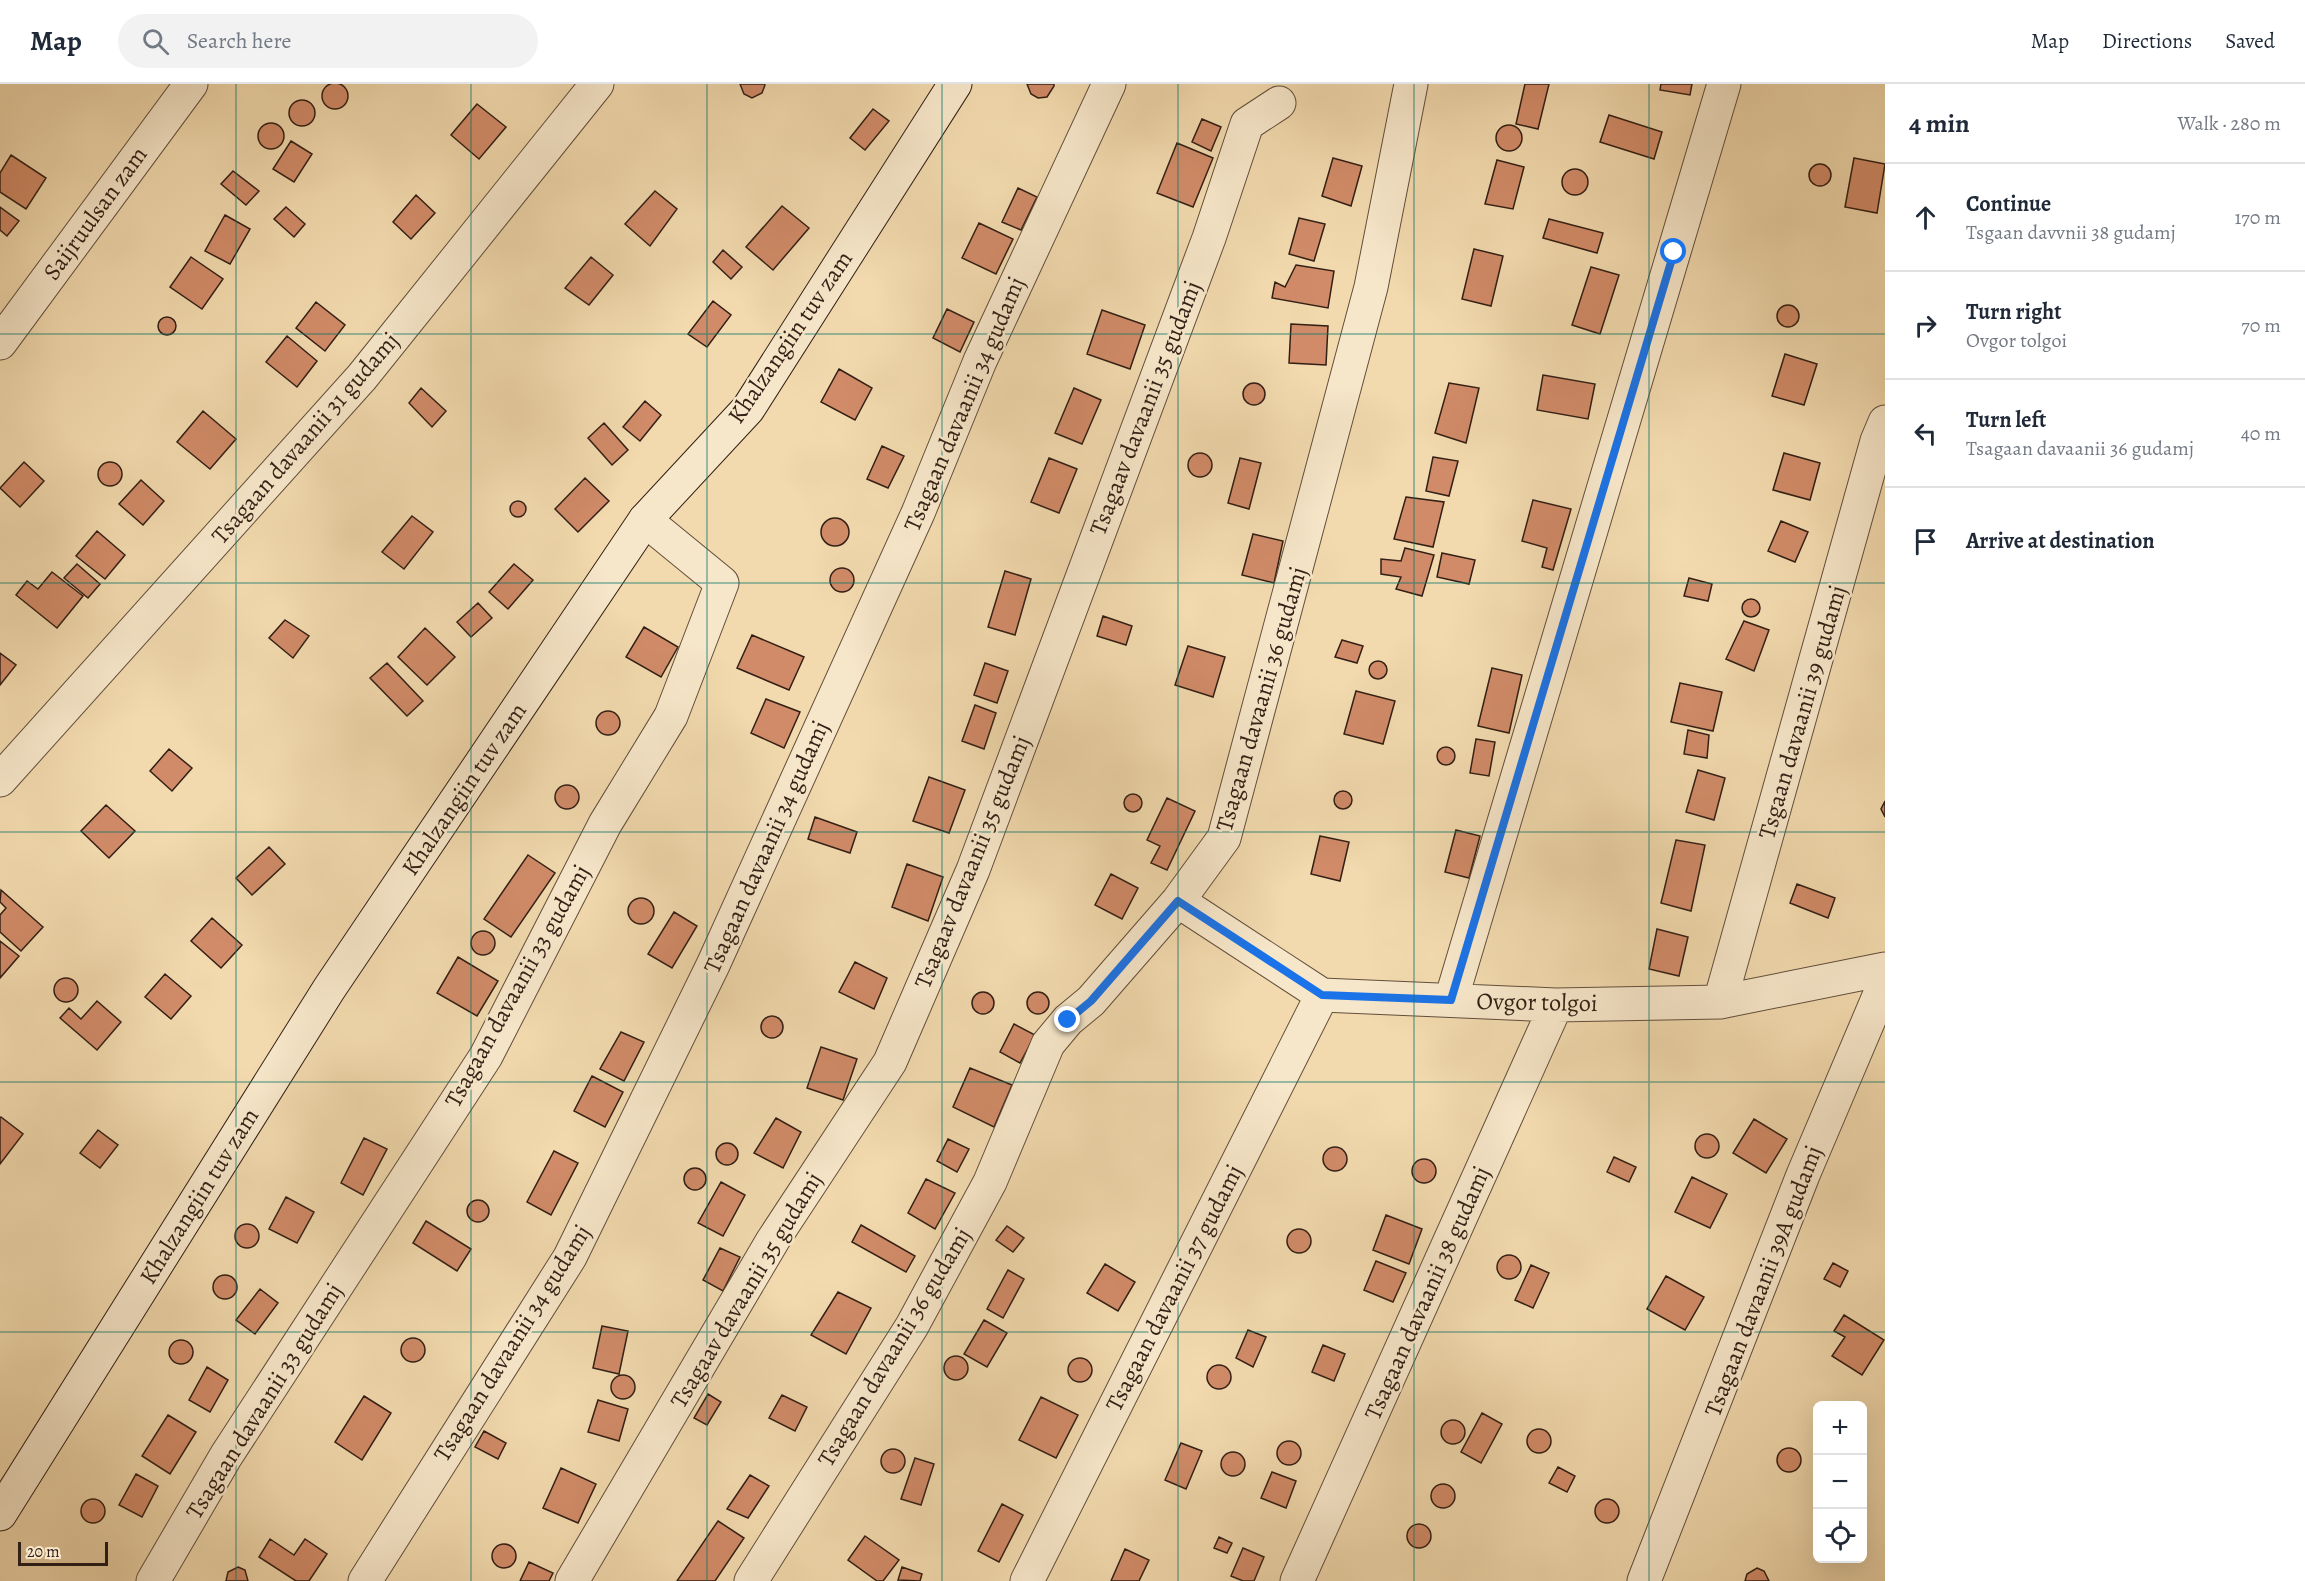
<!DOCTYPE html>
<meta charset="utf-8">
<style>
:root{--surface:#fff;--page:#f2f2f3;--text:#1f2937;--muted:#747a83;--line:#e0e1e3}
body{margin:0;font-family:Alegreya,serif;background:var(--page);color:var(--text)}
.controls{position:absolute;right:18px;bottom:18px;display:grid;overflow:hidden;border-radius:9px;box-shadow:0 6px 24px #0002}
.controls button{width:54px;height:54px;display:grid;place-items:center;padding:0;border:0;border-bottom:2px solid var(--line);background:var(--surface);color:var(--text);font:30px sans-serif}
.scale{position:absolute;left:18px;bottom:15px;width:90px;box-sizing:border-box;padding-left:6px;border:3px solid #321f15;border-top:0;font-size:16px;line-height:21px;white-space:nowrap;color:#321f15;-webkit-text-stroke:4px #f7e7ca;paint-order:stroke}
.stop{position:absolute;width:18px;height:18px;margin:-14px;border:4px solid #1a73e8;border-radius:50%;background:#fff}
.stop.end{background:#1a73e8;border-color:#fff;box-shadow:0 2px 6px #0008}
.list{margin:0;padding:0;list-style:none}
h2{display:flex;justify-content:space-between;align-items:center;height:78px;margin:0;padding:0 24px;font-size:26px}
h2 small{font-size:20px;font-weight:400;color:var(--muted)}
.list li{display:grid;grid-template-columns:39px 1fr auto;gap:18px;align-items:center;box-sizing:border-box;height:108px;padding:0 24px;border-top:2px solid var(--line)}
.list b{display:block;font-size:22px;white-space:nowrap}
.list p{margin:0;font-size:20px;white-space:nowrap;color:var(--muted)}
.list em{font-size:20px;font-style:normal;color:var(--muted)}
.icon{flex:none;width:33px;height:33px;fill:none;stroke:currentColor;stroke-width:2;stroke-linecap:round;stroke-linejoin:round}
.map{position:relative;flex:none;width:1885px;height:1497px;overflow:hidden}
header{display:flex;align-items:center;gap:36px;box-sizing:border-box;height:84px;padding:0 30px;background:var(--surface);border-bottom:2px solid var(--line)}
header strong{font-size:28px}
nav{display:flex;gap:33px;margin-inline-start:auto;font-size:21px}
.search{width:420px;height:54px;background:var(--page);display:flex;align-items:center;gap:15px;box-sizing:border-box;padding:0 21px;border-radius:33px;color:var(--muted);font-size:22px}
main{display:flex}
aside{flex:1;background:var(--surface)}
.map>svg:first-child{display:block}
.building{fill:#d18b68;stroke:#321f15;stroke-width:1.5}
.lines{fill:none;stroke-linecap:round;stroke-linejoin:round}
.street-casing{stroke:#624e3b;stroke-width:35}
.secondary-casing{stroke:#321f15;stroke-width:35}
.street{stroke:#f7e7ca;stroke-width:33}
.secondary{stroke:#f7e7ca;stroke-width:33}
.route{stroke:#1a73e8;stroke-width:8}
.grid{fill:none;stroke:#0f766e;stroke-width:1.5;stroke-opacity:0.55}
.labels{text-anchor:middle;stroke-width:5;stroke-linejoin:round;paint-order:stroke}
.street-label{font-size:24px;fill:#321f15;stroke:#f7e7ca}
</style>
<header>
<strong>Map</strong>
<div class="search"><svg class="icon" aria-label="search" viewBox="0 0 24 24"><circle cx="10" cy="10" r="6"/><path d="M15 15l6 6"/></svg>Search here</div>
<nav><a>Map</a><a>Directions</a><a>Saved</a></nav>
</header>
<main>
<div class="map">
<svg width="1885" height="1497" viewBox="0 0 1885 1497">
<rect width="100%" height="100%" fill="#f2daae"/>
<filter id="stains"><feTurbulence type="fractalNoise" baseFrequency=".00333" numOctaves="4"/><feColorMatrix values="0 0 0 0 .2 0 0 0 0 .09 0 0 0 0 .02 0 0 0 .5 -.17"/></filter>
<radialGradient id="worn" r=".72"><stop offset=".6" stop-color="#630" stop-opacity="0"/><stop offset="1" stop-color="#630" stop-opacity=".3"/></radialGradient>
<path class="building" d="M322 12a13 13 0 1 1 26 0a13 13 0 1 1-26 0Z
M740,0H764L765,1L762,9L752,14L744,10Z
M1027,0H1054V2L1047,13L1038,14L1031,10Z
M1525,0H1549L1538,45L1516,40Z
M1661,0H1692L1690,11L1660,6Z
M289 29a13 13 0 1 1 26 0a13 13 0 1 1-26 0Z
M477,20L506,43L479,75L451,51Z
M873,25L889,37L865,66L850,54Z
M1609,31L1662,48L1654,75L1600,58Z
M1202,35L1221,43L1211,67L1192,58Z
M258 52a13 13 0 1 1 26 0a13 13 0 1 1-26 0Z
M1496 54a13 13 0 1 1 26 0a13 13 0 1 1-26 0Z
M291,57L312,70L294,98L273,85Z
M1177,59L1213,74L1193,123L1157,109Z
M11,71L46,94L26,125L0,108V89Z
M1333,74L1362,82L1351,122L1322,112Z
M1854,74L1885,80L1877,129L1845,123Z
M1497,76L1524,83L1513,125L1485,120Z
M1809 91a11 11 0 1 1 22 0a11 11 0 1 1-22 0Z
M1562 98a13 13 0 1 1 26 0a13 13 0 1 1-26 0Z
M233,87L259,107L246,121L221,100Z
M1018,104L1037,113L1021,146L1002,138Z
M655,107L677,125L650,162L625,140Z
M416,111L435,129L411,155L393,138Z
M782,122L809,144L773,186L746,163Z
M0,123L19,137L7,152L0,146Z
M286,123L305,140L294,153L274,135Z
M225,131L250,145L230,180L205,167Z
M1299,134L1325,140L1314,177L1289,170Z
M1549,135L1603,149L1597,169L1543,154Z
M979,139L1013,155L996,190L962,174Z
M1474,165L1503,172L1491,222L1462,215Z
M723,166L742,183L731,195L713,178Z
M191,173L223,195L202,225L170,203Z
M591,173L613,191L589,221L565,204Z
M1296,181L1334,187L1328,224L1272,214L1275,198L1285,203Z
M1591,183L1619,191L1600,250L1572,241Z
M713,217L731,231L707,263L688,250Z
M316,218L345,241L325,267L296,244Z
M1777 232a11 11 0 1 1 22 0a11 11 0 1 1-22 0Z
M947,225L974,238L960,268L933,254Z
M1102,226L1145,241L1130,285L1087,270Z
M158 242a9 9 0 1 1 18 0a9 9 0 1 1-18 0Z
M1291,240L1328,242L1326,281L1289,279Z
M287,252L317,277L297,303L266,278Z
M1785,270L1817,280L1804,321L1772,312Z
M839,285L872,304L855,336L821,318Z
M1543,291L1595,300L1588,335L1537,326Z
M1243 310a11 11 0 1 1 22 0a11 11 0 1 1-22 0Z
M1449,299L1479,304L1466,359L1435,349Z
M421,304L446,327L432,343L409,319Z
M1074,304L1101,316L1082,360L1055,349Z
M645,317L661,331L640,357L623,343Z
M203,327L236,355L210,385L177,358Z
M604,339L628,366L612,381L588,354Z
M882,362L904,372L888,404L867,395Z
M1784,369L1820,379L1810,416L1773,406Z
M1188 381a12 12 0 1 1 24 0a12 12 0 1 1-24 0Z
M1433,373L1458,377L1449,412L1426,407Z
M1049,374L1077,385L1059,429L1031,418Z
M1240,374L1261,379L1249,425L1228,419Z
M24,378L44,397L20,423L0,404Z
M98 390a12 12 0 1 1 24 0a12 12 0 1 1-24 0Z
M585,394L609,417L578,448L555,425Z
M141,396L164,417L143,441L119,420Z
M1406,413L1444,418L1433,463L1394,455Z
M1533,416L1571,425L1553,486L1542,483L1547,464L1522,457Z
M510 425a8 8 0 1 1 16 0a8 8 0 1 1-16 0Z
M412,432L433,448L404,485L382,468Z
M821 448a14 14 0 1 1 28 0a14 14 0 1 1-28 0Z
M1781,437L1808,448L1795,478L1768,467Z
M97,447L125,471L105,495L76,472Z
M1253,450L1283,457L1274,499L1242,491Z
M1405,464L1434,471L1422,512L1396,505L1401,493L1381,490V475L1401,477Z
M1442,469L1475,476L1469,500L1437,493Z
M77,480L100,500L88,514L64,494Z
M514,480L533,496L508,525L489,508Z
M830 496a12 12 0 1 1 24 0a12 12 0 1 1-24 0Z
M1005,487L1031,495L1015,551L988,543Z
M52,488L83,512L57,544L16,511L27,497L38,505Z
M1689,494L1712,500L1708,517L1684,512Z
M1742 524a9 9 0 1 1 18 0a9 9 0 1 1-18 0Z
M478,519L492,534L471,553L457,538Z
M1103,532L1132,542L1126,561L1097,552Z
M285,536L309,552L293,574L269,554Z
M1744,537L1769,546L1754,587L1726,575Z
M644,543L678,563L661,593L626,573Z
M425,544L455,573L427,601L398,573Z
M752,551L804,573L789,606L737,584Z
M1342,556L1363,562L1357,579L1335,573Z
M1188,562L1225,573L1213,613L1175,601Z
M0,569L16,581L0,601Z
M1369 586a9 9 0 1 1 18 0a9 9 0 1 1-18 0Z
M387,579L423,617L407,632L370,594Z
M985,579L1008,587L997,619L974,611Z
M1492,584L1522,591L1509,649L1478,642Z
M1680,599L1722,608L1713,647L1671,638Z
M1356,607L1395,617L1383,660L1344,650Z
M766,615L800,628L784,664L751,649Z
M975,621L996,629L984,665L962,657Z
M596 639a12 12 0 1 1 24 0a12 12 0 1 1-24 0Z
M1688,646L1709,651L1707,674L1684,670Z
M1476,655L1495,658L1489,692L1470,689Z
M1437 672a9 9 0 1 1 18 0a9 9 0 1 1-18 0Z
M169,665L192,684L172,707L150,687Z
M1698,686L1725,694L1714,736L1686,728Z
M929,693L965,706L949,749L913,737Z
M555 713a12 12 0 1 1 24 0a12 12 0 1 1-24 0Z
M1334 716a9 9 0 1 1 18 0a9 9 0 1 1-18 0Z
M1124 719a9 9 0 1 1 18 0a9 9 0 1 1-18 0Z
M1167,714L1195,727L1167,786L1151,779L1160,762L1147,756Z
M1885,717V733L1881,725Z
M106,721L135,747L109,774L81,747Z
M815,733L857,748L850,769L808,755Z
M1456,746L1480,752L1469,794L1445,788Z
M1320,752L1349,758L1340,797L1311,790Z
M1676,756L1705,761L1691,827L1661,819Z
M269,763L285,780L252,811L236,794Z
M528,771L555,789L511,853L484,835Z
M907,780L943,793L928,837L892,823Z
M1111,790L1138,804L1122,835L1095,821Z
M1797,800L1835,814L1828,834L1790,819Z
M1,806L43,843L21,867L0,848V831L6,824L0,818Z
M628 827a13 13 0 1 1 26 0a13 13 0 1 1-26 0Z
M674,828L697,842L672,884L648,870Z
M212,834L242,861L221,884L191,857Z
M1657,845L1688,853L1679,892L1649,885Z
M471 859a12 12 0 1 1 24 0a12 12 0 1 1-24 0Z
M0,857L19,872L0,894Z
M458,873L498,897L477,932L437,909Z
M855,878L887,894L874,925L839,908Z
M165,890L191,912L171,935L145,913Z
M54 906a12 12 0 1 1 24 0a12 12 0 1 1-24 0Z
M972 919a11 11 0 1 1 22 0a11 11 0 1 1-22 0Z
M1027 919a11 11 0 1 1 22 0a11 11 0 1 1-22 0Z
M97,917L121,938L97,966L60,934L69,924L81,935Z
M761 943a11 11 0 1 1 22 0a11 11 0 1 1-22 0Z
M1014,940L1035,951L1020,979L1000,968Z
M621,948L644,958L624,997L600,985Z
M821,963L857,975L843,1016L807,1004Z
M970,984L1012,1001L994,1043L953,1023Z
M592,992L623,1008L605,1043L574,1027Z
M1,1033L23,1050L0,1080V1034Z
M776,1034L801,1048L783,1084L754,1069Z
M1754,1035L1787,1055L1766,1089L1733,1069Z
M98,1046L118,1061L100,1084L80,1069Z
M1695 1062a12 12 0 1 1 24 0a12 12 0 1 1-24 0Z
M364,1054L387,1065L363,1111L341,1099Z
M948,1055L969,1065L957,1088L937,1077Z
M716 1070a11 11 0 1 1 22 0a11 11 0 1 1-22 0Z
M1323 1075a12 12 0 1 1 24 0a12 12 0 1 1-24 0Z
M554,1067L578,1079L551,1131L527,1118Z
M1614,1073L1636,1083L1629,1098L1607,1088Z
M1412 1087a12 12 0 1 1 24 0a12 12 0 1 1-24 0Z
M684 1095a11 11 0 1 1 22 0a11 11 0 1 1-22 0Z
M1692,1093L1727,1110L1710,1144L1675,1128Z
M926,1095L955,1109L935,1145L908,1129Z
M721,1098L745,1111L723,1152L698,1139Z
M286,1113L314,1128L297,1159L269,1145Z
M467 1127a11 11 0 1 1 22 0a11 11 0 1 1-22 0Z
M1386,1131L1422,1145L1409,1180L1373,1166Z
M426,1137L471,1165L457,1187L413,1159Z
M235 1152a12 12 0 1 1 24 0a12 12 0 1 1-24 0Z
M861,1141L915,1172L906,1188L852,1158Z
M1007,1142L1024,1154L1013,1168L996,1156Z
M1287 1157a12 12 0 1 1 24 0a12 12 0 1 1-24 0Z
M720,1164L740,1173L723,1207L703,1196Z
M1497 1183a12 12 0 1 1 24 0a12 12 0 1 1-24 0Z
M1376,1177L1406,1189L1393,1218L1364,1206Z
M1833,1179L1848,1187L1840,1203L1824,1195Z
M1105,1180L1135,1198L1118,1227L1087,1209Z
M1531,1181L1549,1189L1533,1224L1515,1216Z
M1008,1186L1024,1195L1003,1234L987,1225Z
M213 1203a12 12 0 1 1 24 0a12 12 0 1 1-24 0Z
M1666,1192L1704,1213L1685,1246L1647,1225Z
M260,1205L278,1219L255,1250L236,1236Z
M838,1208L871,1224L846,1270L811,1251Z
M1844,1231L1884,1256L1862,1291L1832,1272L1845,1253L1834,1247Z
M984,1236L1007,1249L987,1283L964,1270Z
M602,1242L628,1247L619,1290L593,1284Z
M1248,1246L1266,1253L1253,1283L1236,1274Z
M401 1266a12 12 0 1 1 24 0a12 12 0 1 1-24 0Z
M169 1268a12 12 0 1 1 24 0a12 12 0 1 1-24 0Z
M1323,1261L1345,1270L1334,1297L1312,1288Z
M944 1284a12 12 0 1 1 24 0a12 12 0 1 1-24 0Z
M1068 1286a12 12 0 1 1 24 0a12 12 0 1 1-24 0Z
M1207 1293a12 12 0 1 1 24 0a12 12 0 1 1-24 0Z
M207,1283L228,1296L210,1328L189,1316Z
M611 1303a12 12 0 1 1 24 0a12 12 0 1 1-24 0Z
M708,1310L721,1318L707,1341L694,1334Z
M782,1311L807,1323L795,1347L769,1334Z
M364,1312L391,1329L362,1376L335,1358Z
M1041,1313L1078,1331L1056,1374L1019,1356Z
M598,1316L628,1325L619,1357L588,1348Z
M1482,1329L1502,1340L1481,1379L1461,1368Z
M168,1331L196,1348L170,1390L142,1372Z
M1441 1348a12 12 0 1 1 24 0a12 12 0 1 1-24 0Z
M1527 1357a12 12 0 1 1 24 0a12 12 0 1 1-24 0Z
M484,1347L506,1359L498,1375L475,1363Z
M1277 1369a12 12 0 1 1 24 0a12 12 0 1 1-24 0Z
M1181,1359L1202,1367L1186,1405L1165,1396Z
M1777 1376a12 12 0 1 1 24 0a12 12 0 1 1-24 0Z
M881 1377a12 12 0 1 1 24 0a12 12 0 1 1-24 0Z
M1221 1380a12 12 0 1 1 24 0a12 12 0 1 1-24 0Z
M915,1374L934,1380L921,1421L901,1415Z
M1558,1383L1575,1392L1567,1408L1549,1399Z
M561,1384L596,1400L578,1439L543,1424Z
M1272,1388L1296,1397L1286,1424L1261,1414Z
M136,1390L158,1402L142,1433L119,1421Z
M750,1391L769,1402L748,1434L727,1425Z
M1431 1412a12 12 0 1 1 24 0a12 12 0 1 1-24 0Z
M81 1427a12 12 0 1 1 24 0a12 12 0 1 1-24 0Z
M1595 1427a12 12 0 1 1 24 0a12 12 0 1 1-24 0Z
M1002,1420L1023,1431L999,1478L978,1467Z
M718,1437L744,1454L715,1497H677Z
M1407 1452a12 12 0 1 1 24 0a12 12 0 1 1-24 0Z
M865,1452L899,1476L883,1497H877L848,1476Z
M1219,1453L1232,1459L1227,1469L1214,1464Z
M270,1455L294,1471L305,1455L327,1470L309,1497H296L259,1473Z
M492 1472a12 12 0 1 1 24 0a12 12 0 1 1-24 0Z
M1243,1464L1264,1473L1254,1497H1243L1231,1492Z
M1125,1465L1149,1476L1139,1497H1111Z
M529,1478L553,1489L549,1497H520Z
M238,1483L245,1486L248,1497H226L228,1488Z
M902,1483L922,1490L920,1497L898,1496Z
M1757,1484L1764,1487L1769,1497H1745L1747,1490Z"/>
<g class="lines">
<g class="street-casing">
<path id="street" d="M0,259L191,0
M0,696L362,293L597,0
M1178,817L1322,911L1556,921L1720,918L1885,885
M1451,916L1724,0
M1720,918L1877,357L1885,338
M153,1497L226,1372L486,972L605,740L671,632L722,499L645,436
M365,1497L570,1173L713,881L918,429L980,277L1109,0
M572,1497L773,1156L890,978L973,786L1209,154L1247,40L1279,19
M751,1497L912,1242L990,1098L1048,960L1068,936L1091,917L1178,817L1224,754L1371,203L1411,0
M1027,1497L1322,911
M1297,1497L1556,921
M1644,1497L1803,1091L1885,898"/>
</g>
<g class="secondary-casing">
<path id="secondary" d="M0,1430L329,905L645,436L748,325L955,0"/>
</g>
<use href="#street" class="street"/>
<use href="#secondary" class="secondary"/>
</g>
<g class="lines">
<path class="route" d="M1068,936L1091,917L1178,817L1322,911L1451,916L1674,168"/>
</g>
<path class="grid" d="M236,0V1497M471,0V1497M707,0V1497M942,0V1497M1178,0V1497M1414,0V1497M1649,0V1497M0,250H1885M0,499H1885M0,748H1885M0,998H1885M0,1248H1885"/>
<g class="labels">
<g class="street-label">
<text transform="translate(95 129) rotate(-54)" y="8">Saijruulsan zam</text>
<text transform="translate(790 253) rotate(-56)" y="8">Khalzangiin tuv zam</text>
<text transform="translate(964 320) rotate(-67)" y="8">Tsagaan davaanii 34 gudamj</text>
<text transform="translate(1145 324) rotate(-69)" y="8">Tsagaav davaanii 35 gudamj</text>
<text transform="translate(305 354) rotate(-49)" y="8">Tsagaan davaanii 31 gudamj</text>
<text transform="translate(1261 615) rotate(-74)" y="8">Tsagaan davaanii 36 gudamj</text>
<text transform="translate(1802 628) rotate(-74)" y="8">Tsgaan davaanii 39 gudamj</text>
<text transform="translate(464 705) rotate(-56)" y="8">Khalzangiin tuv zam</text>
<text transform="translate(766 763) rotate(-66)" y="8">Tsagaan davaanii 34 gudamj</text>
<text transform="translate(972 778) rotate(-68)" y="8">Tsagaav davaanii 35 gudamj</text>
<text transform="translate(517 902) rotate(-61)" y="8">Tsagaan davaanii 33 gudamj</text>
<text transform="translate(1537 918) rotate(1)" y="8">Ovgor tolgoi</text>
<text transform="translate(199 1112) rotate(-58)" y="8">Khalzangiin tuv zam</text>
<text transform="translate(1763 1197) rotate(-69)" y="8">Tsagaan davaanii 39A gudamj</text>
<text transform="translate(1174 1204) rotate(-63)" y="8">Tsagaan davaanii 37 gudamj</text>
<text transform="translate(746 1206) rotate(-59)" y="8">Tsagaav davaanii 35 gudamj</text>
<text transform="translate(1427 1209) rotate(-66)" y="8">Tsagaan davaanii 38 gudamj</text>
<text transform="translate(512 1259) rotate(-58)" y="8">Tsagaan davaanii 34 gudamj</text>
<text transform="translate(894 1263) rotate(-59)" y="8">Tsagaan davaanii 36 gudamj</text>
<text transform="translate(264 1317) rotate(-58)" y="8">Tsagaan davaanii 33 gudamj</text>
</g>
</g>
<rect width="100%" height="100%" filter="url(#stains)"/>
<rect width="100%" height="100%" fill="url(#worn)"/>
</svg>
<div class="controls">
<button>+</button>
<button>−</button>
<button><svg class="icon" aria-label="locate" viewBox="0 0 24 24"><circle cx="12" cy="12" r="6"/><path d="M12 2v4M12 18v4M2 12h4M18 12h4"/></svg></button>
</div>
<div class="scale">20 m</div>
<div class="stop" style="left:1674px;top:168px"></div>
<div class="stop end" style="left:1068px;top:936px"></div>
</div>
<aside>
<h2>4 min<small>Walk · 280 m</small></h2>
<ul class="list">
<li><svg class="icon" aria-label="ahead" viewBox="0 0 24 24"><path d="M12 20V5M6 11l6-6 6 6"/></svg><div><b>Continue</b><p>Tsgaan davvnii 38 gudamj</p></div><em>170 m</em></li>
<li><svg class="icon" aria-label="right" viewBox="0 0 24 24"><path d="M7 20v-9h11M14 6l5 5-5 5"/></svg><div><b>Turn right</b><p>Ovgor tolgoi</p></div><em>70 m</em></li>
<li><svg class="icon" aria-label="left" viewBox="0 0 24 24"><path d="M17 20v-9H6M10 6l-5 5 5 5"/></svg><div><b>Turn left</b><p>Tsagaan davaanii 36 gudamj</p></div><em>40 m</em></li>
<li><svg class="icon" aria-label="arrive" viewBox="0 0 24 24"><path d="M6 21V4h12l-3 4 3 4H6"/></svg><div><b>Arrive at destination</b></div></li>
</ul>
</aside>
</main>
